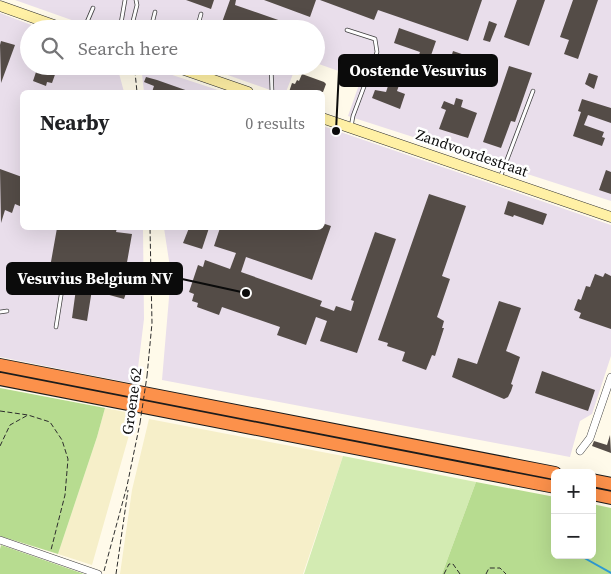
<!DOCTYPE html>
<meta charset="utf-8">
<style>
:root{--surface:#fff;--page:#f6f6f6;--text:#202124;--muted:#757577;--line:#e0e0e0}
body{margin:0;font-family:"Source Serif 4",serif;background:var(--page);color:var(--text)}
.controls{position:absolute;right:15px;bottom:15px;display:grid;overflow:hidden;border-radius:8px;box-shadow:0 5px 20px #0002}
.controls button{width:45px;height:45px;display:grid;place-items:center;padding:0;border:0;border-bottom:1px solid var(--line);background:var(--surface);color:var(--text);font:25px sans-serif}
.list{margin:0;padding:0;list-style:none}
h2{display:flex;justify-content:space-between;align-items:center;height:65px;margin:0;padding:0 20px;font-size:21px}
h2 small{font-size:16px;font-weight:400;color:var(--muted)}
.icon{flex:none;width:28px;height:28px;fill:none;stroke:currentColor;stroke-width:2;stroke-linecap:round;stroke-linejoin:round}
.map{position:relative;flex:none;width:611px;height:574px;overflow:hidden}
.search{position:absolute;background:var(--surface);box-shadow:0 5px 20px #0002;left:20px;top:20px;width:305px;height:55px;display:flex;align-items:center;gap:12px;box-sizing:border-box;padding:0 18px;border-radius:28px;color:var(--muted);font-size:19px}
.panel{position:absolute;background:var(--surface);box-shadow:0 5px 20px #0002;left:20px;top:90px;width:305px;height:140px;border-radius:8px}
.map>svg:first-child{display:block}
.industrial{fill:#e9deeb}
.farmland{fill:#f6efc9}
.green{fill:#d3ebb2}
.forest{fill:#b7dc90}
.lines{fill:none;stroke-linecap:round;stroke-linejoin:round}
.stream{stroke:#2f9cd4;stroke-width:2}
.building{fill:#544c47}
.service-casing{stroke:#3e3e3e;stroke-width:4.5}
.minor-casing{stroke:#3e3e3e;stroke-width:8}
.secondary-casing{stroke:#2d2d2d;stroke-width:11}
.motorway-casing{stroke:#1c1c1c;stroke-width:14}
.path{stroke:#2d2d2d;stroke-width:1;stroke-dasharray:5 2.5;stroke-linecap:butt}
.service{stroke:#fff;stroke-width:3}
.minor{stroke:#fff;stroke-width:7}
.secondary{stroke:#fff0a5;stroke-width:10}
.motorway{stroke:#fc914b;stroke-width:12}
.path-bridge{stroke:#2d2d2d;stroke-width:1;stroke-dasharray:5 2.5;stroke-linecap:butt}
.labels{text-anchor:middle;stroke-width:5;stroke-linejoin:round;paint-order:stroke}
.street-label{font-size:15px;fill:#0b0b0b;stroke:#fff}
.leader{fill:none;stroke:#0b0b0b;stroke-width:2}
.callout-dot{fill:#0b0b0b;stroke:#fff;stroke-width:2}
.callout{fill:#0b0b0b;stroke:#0b0b0b;stroke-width:2}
.callout-label{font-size:16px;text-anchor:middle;font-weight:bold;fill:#fff}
</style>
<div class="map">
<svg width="611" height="574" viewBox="0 0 611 574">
<rect width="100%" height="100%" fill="#fffaea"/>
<path class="industrial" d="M15,0H611V201L348,116L361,79L316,63V58L323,37L316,35V29H97Z
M0,13L42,29H29V66H117L124,92H22V228H143L144,319L136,384L0,357Z
M202,66H296L286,92H276Z
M154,69L224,92H144L142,74Z
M323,126L611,225V356L592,414L580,421L570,457L162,380L171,274L164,228H322Z"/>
<path class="farmland" d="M105,408L135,414L92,565L58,554L97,437Z
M149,419L343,456L303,574H120L132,490Z"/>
<path class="green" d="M343,456L476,482L442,574H304Z"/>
<path class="forest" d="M0,388L105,408L97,437L58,554L0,536Z
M476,482L555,497V555H592V504L611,508V574H442Z
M1,545L84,574H0V549Z"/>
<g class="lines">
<path class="stream" d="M579,555L611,573"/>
</g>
<path class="building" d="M186,0H214L211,9Z
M230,0H236L235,5L284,22L282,29H231L221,25Z
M264,0H316L310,17Z
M320,0H482L468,41L378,10L374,20Z
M517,0H545L529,46L504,37Z
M573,0H598L578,59L564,54L569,40L560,37Z
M489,21L497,24L490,42L483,40Z
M399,28L436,41L420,87L413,85L415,77L412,76L420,52L394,43Z
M1,41L15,45L1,83L0,45Z
M453,51L491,64L488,74L450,61Z
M386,65L404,71L397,91L405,94L400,109L372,98L375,90L386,92L389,83L381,80Z
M38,66H53L57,69L52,83L47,82L46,86L33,81Z
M509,66L532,73L515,122L511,121L501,148L483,142Z
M589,73L598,76L594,89L585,84Z
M302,74L324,82L326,84L323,92H289L292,83L295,84L297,80L299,81Z
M146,77L157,80L191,92H152L154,86L144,82Z
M456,98L463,100L461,107L477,113L468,138L439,129L446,110L441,108L444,101L454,105Z
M582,99L611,108V123L588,115L584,125L604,132L602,137L605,138L602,146L573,136L581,112L578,111Z
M0,169L22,177V207L15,204L12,213L5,210L1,223Z
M606,170L611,172V194L599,190Z
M429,194L466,206L442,276L450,279L437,317L444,321L442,328H444L435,356L432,355L426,370L402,361L405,352L387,346L388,343L378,340Z
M508,201L547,214L543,225L514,215L513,217L504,214Z
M322,223L331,226L312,280L246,257L241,272L322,301L320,306L329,309L334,311L336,306L351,311L354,301L351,300L375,232L396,239L357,353L320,341L327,321L316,317L306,345L277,335L280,327L222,307L219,315L197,307L198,303L192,301L194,294L189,292L198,265L203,267L205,260L230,269L236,253L214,246L220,228H322Z
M57,228H117L116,232L132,234L126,268L110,265L107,284L125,287L126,280L134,281L132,291L127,290L124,299L102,293L104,285L93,283L87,321L72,318L76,289H71L73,277L49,273Z
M189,228H209L202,249L183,243Z
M605,273L611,276V329L579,318L581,313L574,310L578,299L581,300L586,286L590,287L595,274L603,277Z
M499,301L521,308L506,351L520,357L511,384L513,385L511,391L508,397L504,399L452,377L458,358L477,364Z
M542,371L595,390L588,411L535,393Z
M610,435L611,453L592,446L594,441L607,445Z"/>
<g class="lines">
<g class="service-casing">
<path id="service" d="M84,29L93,8
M120,29L125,0
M131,29L137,5L136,0
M155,29L151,28L155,12
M197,29L201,14
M347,30L375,39L377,52L353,116L351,127
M271,66L272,92
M203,73L207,66
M500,178L533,91
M0,312L7,311
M56,327L63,283"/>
</g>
<g class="minor-casing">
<path id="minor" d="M580,451L590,438L611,377
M0,540L98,574"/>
</g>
<g class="secondary-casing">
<path id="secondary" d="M0,6L65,29
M173,66L248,92
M322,118L611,217"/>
</g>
<g class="motorway-casing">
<path id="motorway" d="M0,365L555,473
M0,379L555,487
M592,480L611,484
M592,494L611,498"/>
</g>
<path class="path" d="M128,66L135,72L137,92
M135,72L150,66
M147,376L152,323L150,228
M0,411L28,415L50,422L62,440L68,459L65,495L51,550
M0,446L10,425L28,415
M104,571L127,486L140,423
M116,574L128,490
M444,574L449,564H453L460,574
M486,574L489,568H500L506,574"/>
<use href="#service" class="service"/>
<use href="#minor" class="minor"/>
<use href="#secondary" class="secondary"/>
<use href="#motorway" class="motorway"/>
<path class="path-bridge" d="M140,423L147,376"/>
</g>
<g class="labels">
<g class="street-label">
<text transform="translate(472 153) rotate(19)" y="5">Zandvoordestraat</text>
<text transform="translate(132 401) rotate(-82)" y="5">Groene 62</text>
</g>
</g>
<path class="leader" d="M336 131L339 70M246 293L182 279"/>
<g class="callout-dot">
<circle cx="336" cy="131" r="5"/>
<circle cx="246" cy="293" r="5"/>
</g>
<g class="callout">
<rect x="339" y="55" width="158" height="31" rx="5"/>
<rect x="7" y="263" width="175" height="31" rx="5"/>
</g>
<g class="callout-label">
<text x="418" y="76">Oostende Vesuvius</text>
<text x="95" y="284">Vesuvius Belgium NV</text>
</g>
</svg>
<div class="controls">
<button>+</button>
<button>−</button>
</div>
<div class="search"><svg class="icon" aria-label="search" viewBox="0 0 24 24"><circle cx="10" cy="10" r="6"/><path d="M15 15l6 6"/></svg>Search here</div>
<section class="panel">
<h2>Nearby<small>0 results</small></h2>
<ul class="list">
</ul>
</section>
</div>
